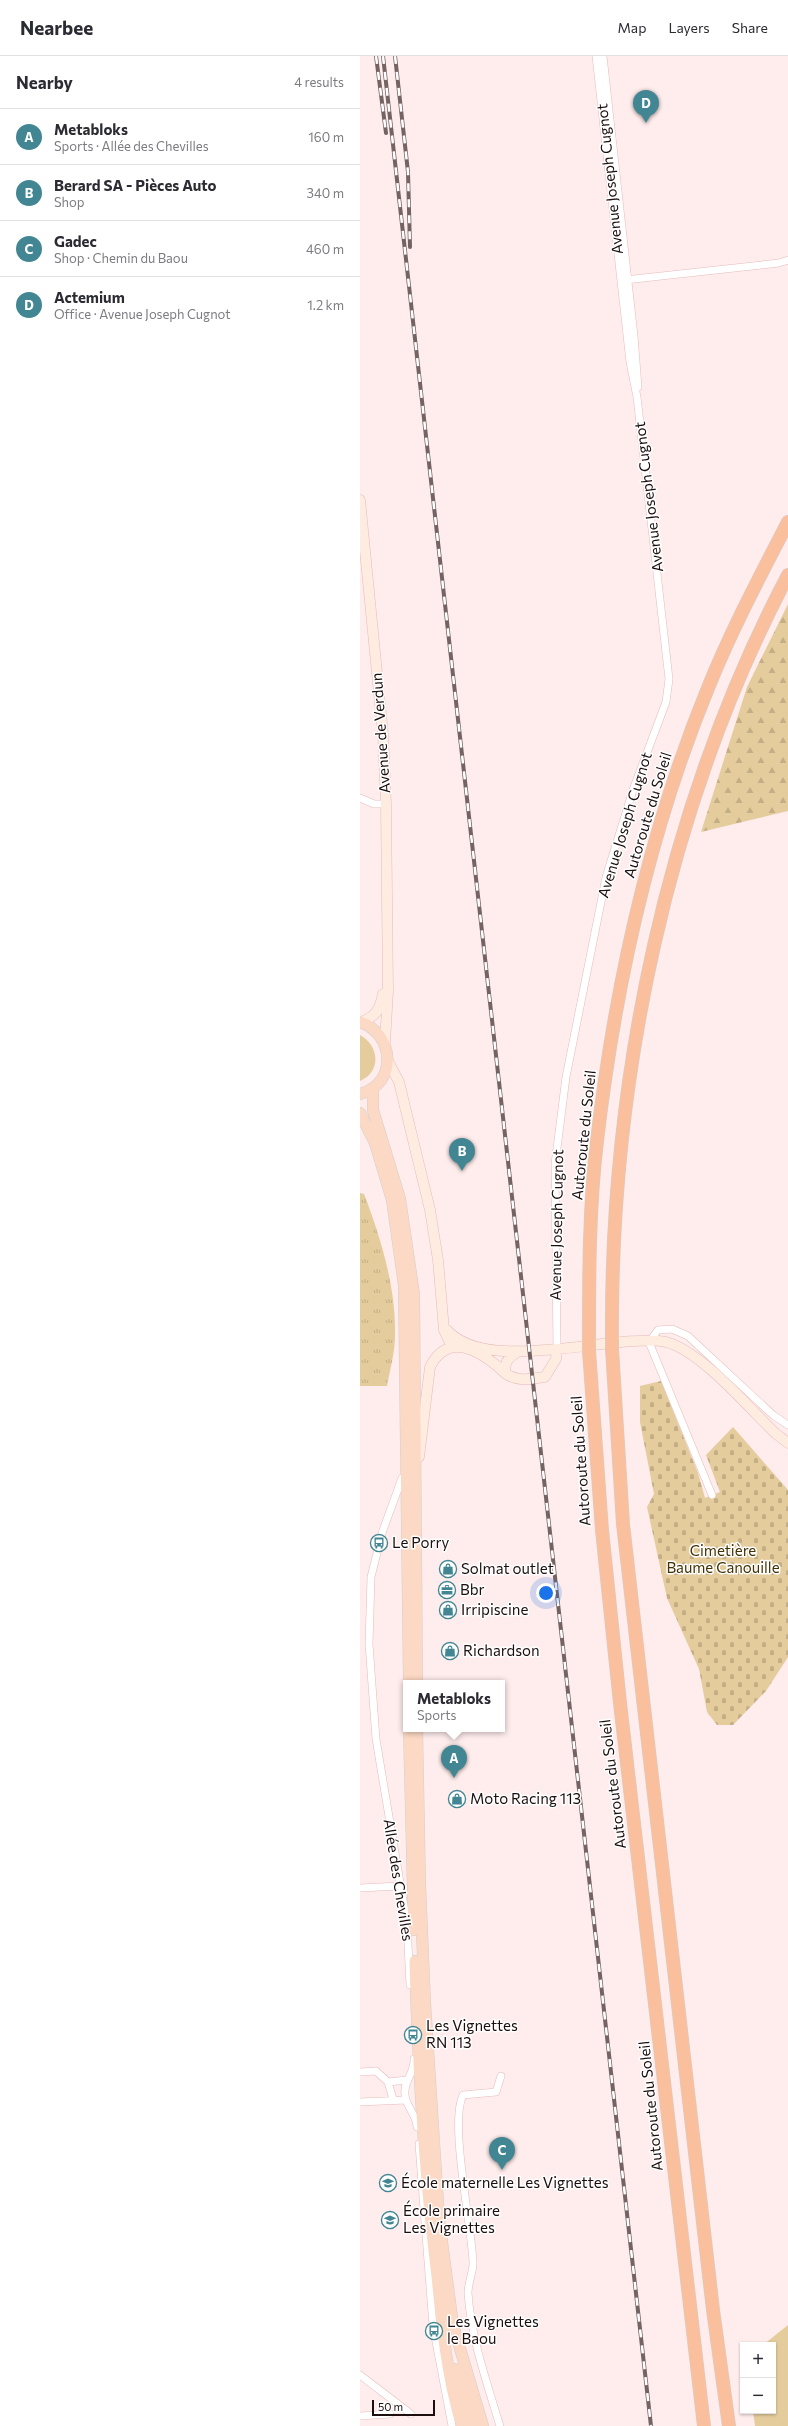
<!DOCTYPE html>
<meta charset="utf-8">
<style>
:root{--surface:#fff;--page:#f2f2f3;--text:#2b2b33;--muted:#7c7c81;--line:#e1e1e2;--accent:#418692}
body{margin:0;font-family:Commissioner,sans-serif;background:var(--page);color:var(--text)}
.controls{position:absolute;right:12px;bottom:12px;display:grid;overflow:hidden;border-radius:0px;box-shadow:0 1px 3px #0004}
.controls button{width:36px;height:36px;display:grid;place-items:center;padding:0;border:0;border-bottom:1px solid var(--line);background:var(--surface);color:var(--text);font:20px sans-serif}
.scale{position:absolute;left:12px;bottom:10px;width:63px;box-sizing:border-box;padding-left:4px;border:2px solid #1c0e0e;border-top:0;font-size:11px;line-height:14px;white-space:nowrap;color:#1c0e0e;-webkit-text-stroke:3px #fff;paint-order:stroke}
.you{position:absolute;left:186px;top:1537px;width:14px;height:14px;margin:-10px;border:3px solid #fff;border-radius:50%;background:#1a73e8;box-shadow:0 0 0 6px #1a73e833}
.badge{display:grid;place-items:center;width:26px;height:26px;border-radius:50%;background:var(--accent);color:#fff;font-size:13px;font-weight:700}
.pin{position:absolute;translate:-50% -33px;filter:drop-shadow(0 1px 2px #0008)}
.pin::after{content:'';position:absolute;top:21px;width:14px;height:12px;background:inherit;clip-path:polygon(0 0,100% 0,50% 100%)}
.popup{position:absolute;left:43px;top:1624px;width:102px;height:52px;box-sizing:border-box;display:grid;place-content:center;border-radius:0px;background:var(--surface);filter:drop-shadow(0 1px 3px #0005);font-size:13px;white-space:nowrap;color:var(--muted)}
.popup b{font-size:15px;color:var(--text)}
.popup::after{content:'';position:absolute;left:50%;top:100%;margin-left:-8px;border:8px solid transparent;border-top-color:var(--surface)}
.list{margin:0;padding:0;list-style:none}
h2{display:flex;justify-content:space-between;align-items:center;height:52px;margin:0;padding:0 16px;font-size:17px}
h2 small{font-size:13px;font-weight:400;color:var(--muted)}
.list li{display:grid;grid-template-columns:26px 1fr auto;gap:12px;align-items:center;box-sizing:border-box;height:56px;padding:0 16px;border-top:1px solid var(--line)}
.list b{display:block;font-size:15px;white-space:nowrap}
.list p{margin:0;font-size:13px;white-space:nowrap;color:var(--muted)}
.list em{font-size:13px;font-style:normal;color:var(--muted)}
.map{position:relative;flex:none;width:428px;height:2370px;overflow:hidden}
header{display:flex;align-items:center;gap:24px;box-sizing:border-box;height:56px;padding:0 20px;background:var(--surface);border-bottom:1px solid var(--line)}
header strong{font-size:19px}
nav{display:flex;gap:22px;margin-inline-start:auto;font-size:14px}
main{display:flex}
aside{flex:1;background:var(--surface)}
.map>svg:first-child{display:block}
.green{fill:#e4cc9c}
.forest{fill:url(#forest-firs)}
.cemetery{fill:url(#cemetery-stones)}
.park{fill:url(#park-tufts)}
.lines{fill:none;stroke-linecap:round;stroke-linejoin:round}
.minor-casing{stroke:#e6bbbc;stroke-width:8}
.secondary-casing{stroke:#e6bbbc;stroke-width:11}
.primary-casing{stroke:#d2cfcf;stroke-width:12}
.motorway-casing{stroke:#d2cfcf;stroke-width:14}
.minor{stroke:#fff;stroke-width:7}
.secondary{stroke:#feece1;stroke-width:10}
.primary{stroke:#fcd9c4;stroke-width:11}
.motorway{stroke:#fabf9c;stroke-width:13}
.rail-casing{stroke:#736363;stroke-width:4}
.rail{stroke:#fff;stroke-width:2.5;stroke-dasharray:8;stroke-linecap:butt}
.motorway-bridge-casing{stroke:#d2cfcf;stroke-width:14;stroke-linecap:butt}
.motorway-bridge{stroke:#fabf9c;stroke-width:13}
.labels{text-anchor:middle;stroke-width:3;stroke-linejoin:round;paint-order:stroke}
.street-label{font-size:15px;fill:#1c0e0e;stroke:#fff}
.poi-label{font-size:15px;fill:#1c0e0e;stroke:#fff;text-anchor:start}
.park-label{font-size:15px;fill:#433103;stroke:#fff}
</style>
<header>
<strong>Nearbee</strong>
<nav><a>Map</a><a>Layers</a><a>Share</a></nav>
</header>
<main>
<aside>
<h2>Nearby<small>4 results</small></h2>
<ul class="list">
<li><span class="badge">A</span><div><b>Metabloks</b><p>Sports · Allée des Chevilles</p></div><em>160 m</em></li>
<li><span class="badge">B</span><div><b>Berard SA - Pièces Auto</b><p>Shop</p></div><em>340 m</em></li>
<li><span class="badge">C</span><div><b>Gadec</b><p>Shop · Chemin du Baou</p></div><em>460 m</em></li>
<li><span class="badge">D</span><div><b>Actemium</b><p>Office · Avenue Joseph Cugnot</p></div><em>1.2 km</em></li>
</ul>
</aside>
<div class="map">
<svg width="428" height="2370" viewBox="0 0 428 2370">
<defs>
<pattern id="forest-firs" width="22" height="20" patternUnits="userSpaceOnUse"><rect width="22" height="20" fill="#e4cc9c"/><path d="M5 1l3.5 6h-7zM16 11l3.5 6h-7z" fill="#c3ae85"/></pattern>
<pattern id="cemetery-stones" width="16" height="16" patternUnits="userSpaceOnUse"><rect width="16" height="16" fill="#e4cc9c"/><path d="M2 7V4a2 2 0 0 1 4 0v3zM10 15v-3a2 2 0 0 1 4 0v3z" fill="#c3ae85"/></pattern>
<pattern id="park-tufts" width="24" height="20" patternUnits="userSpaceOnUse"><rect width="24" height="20" fill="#e4cc9c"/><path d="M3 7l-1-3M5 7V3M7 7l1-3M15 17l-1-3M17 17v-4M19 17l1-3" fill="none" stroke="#c3ae85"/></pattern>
</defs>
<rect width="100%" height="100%" fill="#ffecec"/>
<path class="green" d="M0,979C19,989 22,1016 0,1025Z
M428,2269V2370H395L393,2355H413V2289H403Z"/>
<path class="forest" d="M428,548V755L341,776L387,631Z"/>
<path class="cemetery" d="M301,1325L338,1417L345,1442L360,1436L346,1399L373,1371L428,1434V1601L406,1635L373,1669H357L347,1656L339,1613L307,1542L287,1451L294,1438L280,1366V1330Z"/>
<path class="park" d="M0,1137L4,1138C21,1182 36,1232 35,1279C35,1296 30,1314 27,1330H0Z"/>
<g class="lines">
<g class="minor-casing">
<path id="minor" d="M243,0L274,280L278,331
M265,224L419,207L428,204
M0,742L14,748H26
M197,1293L195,1108L206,1021L246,821L273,734L306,646L309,623L277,341L270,306L236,0
M42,1422L22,1477L11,1521L9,1588L16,1683L47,1868L50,1929
M352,1439L289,1286L298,1274L312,1273L328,1280L413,1359L428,1369
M0,1832L40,1830
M54,2003C55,2017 43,2025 45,2039C46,2051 57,2059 57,2071
M0,2016L16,2015L28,2026L47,2024
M28,2026L33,2043
M0,2046L46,2044
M59,2088L73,2270L92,2370
M0,2319L51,2358
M0,2360L30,2358
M140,2370C127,2327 111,2282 108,2237C108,2227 113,2217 113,2207C112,2170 89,2067 103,2039L136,2036L141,2020"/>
</g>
<g class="secondary-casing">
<path id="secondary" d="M0,444L23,678L26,748L28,935L25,986
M1,966C16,961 20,953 23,938
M28,1005L39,1026L70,1154L78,1204L84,1274L89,1285L96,1291
M87,1274C111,1301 165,1296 197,1293L196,1303L185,1321C170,1323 159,1326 146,1318C144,1307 147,1303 156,1297
M197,1293C224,1291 282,1281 306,1286C341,1295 388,1351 415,1377L428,1387
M59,1401L70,1311C89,1273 124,1297 146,1318"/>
</g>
<g class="primary-casing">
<path id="primary" d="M0,966C35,978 38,1028 0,1038
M13,1033V1054L40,1143L54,1238L57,1627
M0,1057L15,1087L32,1144L44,1229L49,1627
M49,1673L54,1874
M57,1673L60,1830L65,1947L79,2163L93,2269L123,2370
M55,1905C58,2011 64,2116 77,2220C82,2271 87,2322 102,2370
M95,2313L113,2370"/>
</g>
<g class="motorway-casing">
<path id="motorway" d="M252,1283C250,1024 307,749 428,519
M229,1286C229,1219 229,1151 237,1085C255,930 289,776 348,632C371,575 400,520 428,466
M252,1293L263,1468L353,2254L369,2370
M229,1295L242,1474L260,1647L344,2370"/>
</g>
<use href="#minor" class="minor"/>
<use href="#secondary" class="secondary"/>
<use href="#primary" class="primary"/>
<use href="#motorway" class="motorway"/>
<g class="rail-casing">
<path id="rail" d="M16,0L26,77
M23,0L291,2370
M35,0L48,116L50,191"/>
</g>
<use href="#rail" class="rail"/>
<g class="motorway-bridge-casing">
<path id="motorway-bridge" d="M252,1283V1293
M229,1286V1295"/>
</g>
<use href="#motorway-bridge" class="motorway-bridge"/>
</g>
<defs>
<g id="bus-ring" transform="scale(0.9)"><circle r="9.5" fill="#fff" stroke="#418692" stroke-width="1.5"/><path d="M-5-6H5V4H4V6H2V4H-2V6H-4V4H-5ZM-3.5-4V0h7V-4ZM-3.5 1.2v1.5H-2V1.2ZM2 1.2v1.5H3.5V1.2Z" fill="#418692"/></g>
<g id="shop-ring" transform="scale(0.9)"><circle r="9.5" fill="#fff" stroke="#418692" stroke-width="1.5"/><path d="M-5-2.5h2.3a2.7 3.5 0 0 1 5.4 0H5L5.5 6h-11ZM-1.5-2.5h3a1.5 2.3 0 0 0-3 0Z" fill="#418692"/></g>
<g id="office-ring" transform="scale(0.9)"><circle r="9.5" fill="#fff" stroke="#418692" stroke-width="1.5"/><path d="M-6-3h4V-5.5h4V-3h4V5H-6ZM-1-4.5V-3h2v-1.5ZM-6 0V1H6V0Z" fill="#418692"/></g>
<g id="school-ring" transform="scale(0.9)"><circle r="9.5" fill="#fff" stroke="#418692" stroke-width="1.5"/><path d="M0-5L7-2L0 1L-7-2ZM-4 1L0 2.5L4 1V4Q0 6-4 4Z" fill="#418692"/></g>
</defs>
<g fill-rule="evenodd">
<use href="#bus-ring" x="19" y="1487"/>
<use href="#shop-ring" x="88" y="1513"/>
<use href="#office-ring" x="87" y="1534"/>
<use href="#shop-ring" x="88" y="1554"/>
<use href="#shop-ring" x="90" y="1595"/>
<use href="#shop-ring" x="97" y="1743"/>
<use href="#bus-ring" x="53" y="1979"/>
<use href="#school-ring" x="28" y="2127"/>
<use href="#school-ring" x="30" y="2164"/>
<use href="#bus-ring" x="74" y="2275"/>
</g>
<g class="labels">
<g class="street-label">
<text transform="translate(250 123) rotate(-96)" y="5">Avenue Joseph Cugnot</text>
<text transform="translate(289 441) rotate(-97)" y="5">Avenue Joseph Cugnot</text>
<text transform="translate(21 677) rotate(-94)" y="5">Avenue de Verdun</text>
<text transform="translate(288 759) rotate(-73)" y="5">Autoroute du Soleil</text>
<text transform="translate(265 769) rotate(-73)" y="5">Avenue Joseph Cugnot</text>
<text transform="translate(224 1079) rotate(-84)" y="5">Autoroute du Soleil</text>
<text transform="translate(197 1169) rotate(-89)" y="5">Avenue Joseph Cugnot</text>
<text transform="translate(221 1405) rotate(-94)" y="5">Autoroute du Soleil</text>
<text transform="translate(253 1728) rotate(-97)" y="5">Autoroute du Soleil</text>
<text transform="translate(38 1824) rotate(81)" y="5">Allée des Chevilles</text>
<text transform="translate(291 2050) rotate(-96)" y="5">Autoroute du Soleil</text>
</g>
<g class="poi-label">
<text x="32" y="1492">Le Porry</text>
<text x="101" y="1518">Solmat outlet</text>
<text x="100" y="1539">Bbr</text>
<text x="101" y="1559">Irripiscine</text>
<text x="103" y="1600">Richardson</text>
<text x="110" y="1748">Moto Racing 113</text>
<text x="66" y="1975">Les Vignettes<tspan x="66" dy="17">RN 113</tspan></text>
<text x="41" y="2132">École maternelle Les Vignettes</text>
<text x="43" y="2160">École primaire<tspan x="43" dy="17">Les Vignettes</tspan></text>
<text x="87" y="2271">Les Vignettes<tspan x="87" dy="17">le Baou</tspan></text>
</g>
<g class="park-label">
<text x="363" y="1500">Cimetière<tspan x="363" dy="17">Baume Canouille</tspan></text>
</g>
</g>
</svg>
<div class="controls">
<button>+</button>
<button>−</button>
</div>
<div class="scale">50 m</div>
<div class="you"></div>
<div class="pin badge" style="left:94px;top:1722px">A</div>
<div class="popup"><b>Metabloks</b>Sports</div>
<div class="pin badge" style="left:102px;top:1115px">B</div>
<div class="pin badge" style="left:142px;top:2114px">C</div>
<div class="pin badge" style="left:286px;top:67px">D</div>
</div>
</main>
